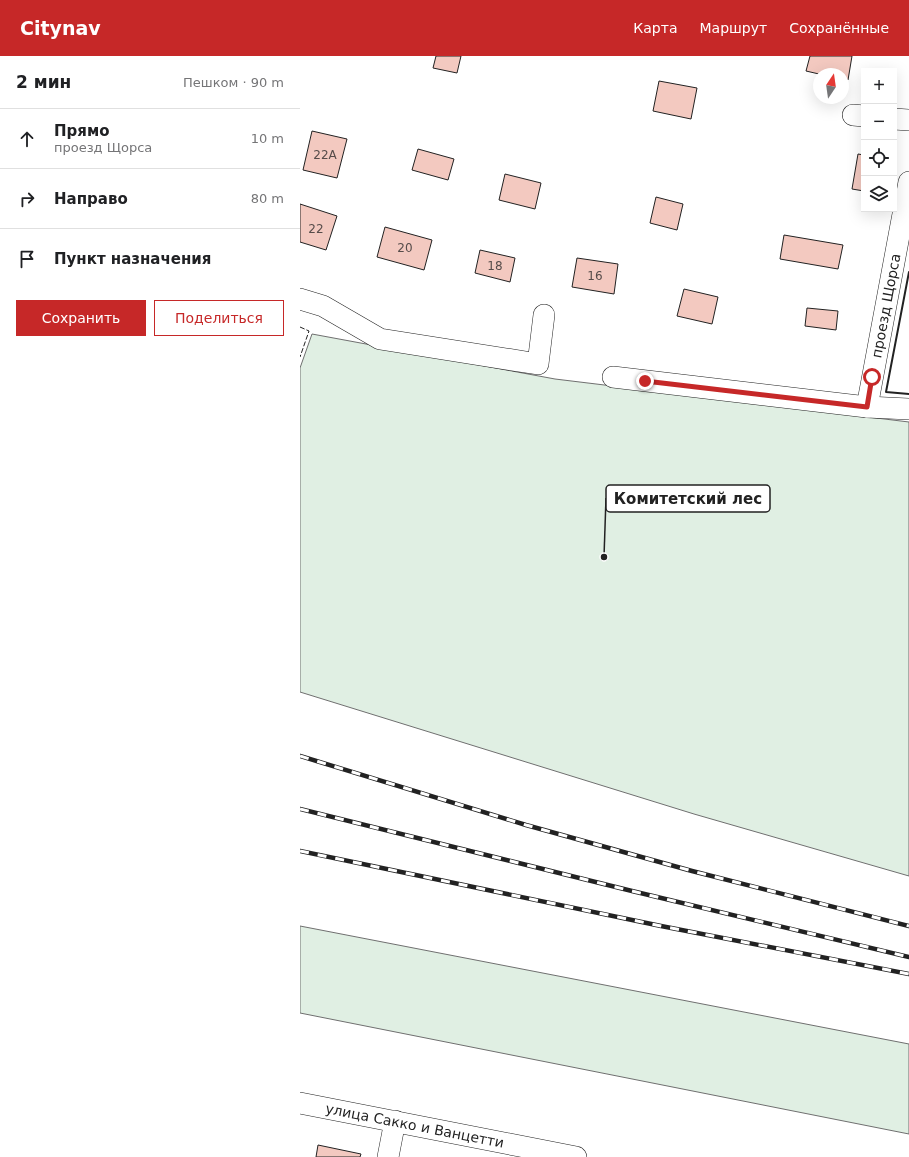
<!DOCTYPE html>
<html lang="ru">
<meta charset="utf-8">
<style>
:root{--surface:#fff;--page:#f2f2f2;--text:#202124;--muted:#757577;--line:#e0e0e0;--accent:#c62828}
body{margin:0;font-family:"DejaVu Sans",sans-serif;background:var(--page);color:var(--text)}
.controls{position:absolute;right:12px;top:12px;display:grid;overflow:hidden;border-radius:0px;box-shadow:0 4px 16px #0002}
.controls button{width:36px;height:36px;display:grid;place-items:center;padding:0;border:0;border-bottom:1px solid var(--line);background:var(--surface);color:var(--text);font:20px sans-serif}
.compass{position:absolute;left:513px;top:12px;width:36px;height:36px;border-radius:50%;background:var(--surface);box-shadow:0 4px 16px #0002;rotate:13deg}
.stop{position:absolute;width:12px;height:12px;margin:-9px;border:3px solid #c62828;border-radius:50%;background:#fff}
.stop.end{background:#c62828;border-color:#fff;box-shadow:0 1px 4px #0008}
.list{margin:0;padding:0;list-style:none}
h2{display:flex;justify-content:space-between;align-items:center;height:52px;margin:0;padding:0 16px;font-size:17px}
h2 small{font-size:13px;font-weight:400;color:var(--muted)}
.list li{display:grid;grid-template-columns:26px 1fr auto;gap:12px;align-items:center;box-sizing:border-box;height:60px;padding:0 16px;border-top:1px solid var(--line)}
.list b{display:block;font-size:15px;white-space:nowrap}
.list p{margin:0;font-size:13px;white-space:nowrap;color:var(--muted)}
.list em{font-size:13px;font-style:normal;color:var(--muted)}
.actions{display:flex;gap:8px;padding:12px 16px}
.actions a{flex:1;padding:9px 0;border:1px solid var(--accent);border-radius:0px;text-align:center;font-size:14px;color:var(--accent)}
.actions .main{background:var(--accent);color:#fff}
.icon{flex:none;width:22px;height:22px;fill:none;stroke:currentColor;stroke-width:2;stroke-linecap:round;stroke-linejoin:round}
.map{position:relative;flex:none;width:609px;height:1101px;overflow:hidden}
header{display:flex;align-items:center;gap:24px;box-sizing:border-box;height:56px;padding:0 20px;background:var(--accent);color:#fff}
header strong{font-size:19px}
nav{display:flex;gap:22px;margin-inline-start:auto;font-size:14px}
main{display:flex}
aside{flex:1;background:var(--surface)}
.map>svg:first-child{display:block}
.green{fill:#e0efe3;stroke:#6f6f6f}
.building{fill:#f3c9c0;stroke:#222}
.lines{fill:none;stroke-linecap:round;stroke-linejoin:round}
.minor-casing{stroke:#222;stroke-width:22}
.minor{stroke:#fff;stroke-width:21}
.rail-casing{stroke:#222;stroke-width:4.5}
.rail{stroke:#fff;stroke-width:3;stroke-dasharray:9;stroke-linecap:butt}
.fence{stroke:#222;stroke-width:1;stroke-dasharray:5 2;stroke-linecap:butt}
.wall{stroke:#222;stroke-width:2}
.route{stroke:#c62828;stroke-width:5}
.labels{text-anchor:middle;stroke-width:3;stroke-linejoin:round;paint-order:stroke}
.number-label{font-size:12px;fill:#564c4a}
.street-label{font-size:14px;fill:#222;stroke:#fff}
.leader{fill:none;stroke:#222;stroke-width:1.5}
.callout-dot{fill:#222;stroke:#fff;stroke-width:1.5}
.callout{fill:#fff;stroke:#222;stroke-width:1.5}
.callout-label{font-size:15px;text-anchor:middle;font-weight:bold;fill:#222}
</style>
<header>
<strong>Citynav</strong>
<nav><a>Карта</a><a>Маршрут</a><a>Сохранённые</a></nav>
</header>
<main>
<aside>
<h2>2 мин<small>Пешком · 90 m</small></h2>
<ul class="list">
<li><svg class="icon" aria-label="ahead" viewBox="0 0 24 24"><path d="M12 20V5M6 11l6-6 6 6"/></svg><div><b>Прямо</b><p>проезд Щорса</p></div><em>10 m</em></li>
<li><svg class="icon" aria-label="right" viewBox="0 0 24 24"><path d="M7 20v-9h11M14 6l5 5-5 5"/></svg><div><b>Направо</b></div><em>80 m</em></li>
<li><svg class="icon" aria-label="arrive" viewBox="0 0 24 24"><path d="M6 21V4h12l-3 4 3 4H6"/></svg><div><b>Пункт назначения</b></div></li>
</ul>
<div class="actions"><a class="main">Сохранить</a><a>Поделиться</a></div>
</aside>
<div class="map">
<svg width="609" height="1101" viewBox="0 0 609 1101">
<rect width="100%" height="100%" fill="#fff"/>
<path class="green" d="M12,278L255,323L609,366V820L394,758L0,636V312Z
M0,870L609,988V1078L0,957Z"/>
<path class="building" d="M136,0H161L157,17L133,12Z
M510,0H552L548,24L543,23V18H519L506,15Z
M359,25L397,32L391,63L353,55Z
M12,75L47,83L37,122L3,114Z
M118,93L154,103L148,124L112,114Z
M558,98L564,99V135L552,133Z
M205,118L241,127L235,153L199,144Z
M356,141L383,148L377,174L350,167Z
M0,148L37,160L26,194L0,186Z
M85,171L132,184L124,214L77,201Z
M484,179L543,189L538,213L480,203Z
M180,194L215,202L210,226L175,217Z
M277,202L318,208L314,238L272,231Z
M384,233L418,241L412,268L377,260Z
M507,252L538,255L536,274L505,270Z
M18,1089L61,1098L60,1101H16Z"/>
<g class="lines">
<g class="minor-casing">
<g id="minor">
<path d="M553,59L564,60"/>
<path d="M594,63L609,64"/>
<path d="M0,243L23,250L80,283L238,308L244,259"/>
<path d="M313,321L567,351L609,353"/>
<path id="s1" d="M567,351L609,126"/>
<path id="s2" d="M0,1047L276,1101"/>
<path d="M88,1101L95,1065"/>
</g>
</g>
<use href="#minor" class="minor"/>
<g class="rail-casing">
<path id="rail" d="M0,700L226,769L392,815L609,870
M0,753L332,835L609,901
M0,795L361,870L609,918"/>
</g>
<use href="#rail" class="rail"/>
<path class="fence" d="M0,271L9,275L0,301"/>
<path class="wall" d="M609,216L586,336L609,338"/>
</g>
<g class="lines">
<path class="route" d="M345,325L567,351L572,321"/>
</g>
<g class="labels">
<g class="number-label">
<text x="25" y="103">22А</text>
<text x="16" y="177">22</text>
<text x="105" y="196">20</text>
<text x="195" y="214">18</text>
<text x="295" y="224">16</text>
</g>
<g class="street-label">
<text dy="5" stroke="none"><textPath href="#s1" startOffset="103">проезд Щорса</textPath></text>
<text dy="5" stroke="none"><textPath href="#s2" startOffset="117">улица Сакко и Ванцетти</textPath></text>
</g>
</g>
<path class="leader" d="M304 501L306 442"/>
<circle class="callout-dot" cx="304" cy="501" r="4"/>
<rect class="callout" x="306" y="429" width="164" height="27" rx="4"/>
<g class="callout-label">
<text x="388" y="448">Комитетский лес</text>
</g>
</svg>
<div class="controls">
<button>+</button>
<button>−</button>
<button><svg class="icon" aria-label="locate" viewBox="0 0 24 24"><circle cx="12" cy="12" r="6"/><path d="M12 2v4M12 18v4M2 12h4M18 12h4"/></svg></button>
<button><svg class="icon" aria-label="layers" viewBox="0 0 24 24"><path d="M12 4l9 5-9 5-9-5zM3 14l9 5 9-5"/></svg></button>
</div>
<svg class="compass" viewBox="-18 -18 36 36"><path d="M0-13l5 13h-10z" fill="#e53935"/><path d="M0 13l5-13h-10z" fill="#757577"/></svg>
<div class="stop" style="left:572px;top:321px"></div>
<div class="stop end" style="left:345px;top:325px"></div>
</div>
</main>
